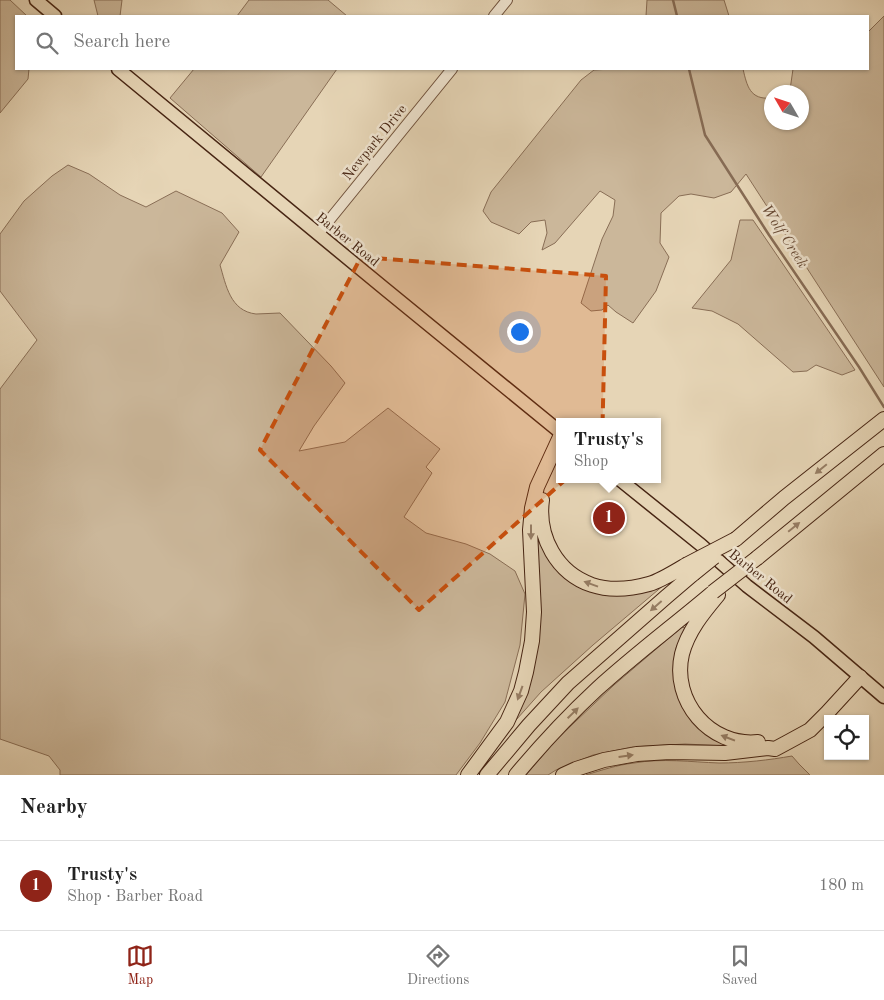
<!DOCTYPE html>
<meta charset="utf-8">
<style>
:root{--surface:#fff;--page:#f6f6f6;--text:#222;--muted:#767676;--line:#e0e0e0;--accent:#8f2418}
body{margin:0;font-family:"Old Standard TT",serif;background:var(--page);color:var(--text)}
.controls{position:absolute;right:15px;bottom:15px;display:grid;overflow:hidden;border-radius:0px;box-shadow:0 1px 4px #0004}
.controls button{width:45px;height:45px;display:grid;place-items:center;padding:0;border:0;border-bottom:1px solid var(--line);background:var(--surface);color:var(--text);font:25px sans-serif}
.compass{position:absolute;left:764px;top:85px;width:45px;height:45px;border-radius:50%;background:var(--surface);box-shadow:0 1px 4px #0004;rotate:309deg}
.you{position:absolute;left:519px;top:331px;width:18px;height:18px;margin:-12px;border:4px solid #fff;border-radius:50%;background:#1a73e8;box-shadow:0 0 0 8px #1a73e833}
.badge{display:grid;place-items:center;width:32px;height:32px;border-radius:50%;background:var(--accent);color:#fff;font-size:16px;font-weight:700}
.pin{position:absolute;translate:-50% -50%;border:2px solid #fff;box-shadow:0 1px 5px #0006}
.popup{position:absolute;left:556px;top:418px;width:105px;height:65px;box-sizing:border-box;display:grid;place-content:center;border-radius:0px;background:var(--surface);filter:drop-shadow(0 1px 4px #0005);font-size:16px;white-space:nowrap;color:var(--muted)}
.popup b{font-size:19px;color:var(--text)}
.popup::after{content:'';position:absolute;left:50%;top:100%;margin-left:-10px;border:10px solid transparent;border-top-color:var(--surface)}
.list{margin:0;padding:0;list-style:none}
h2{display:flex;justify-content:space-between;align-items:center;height:65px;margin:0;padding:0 20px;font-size:21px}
h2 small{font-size:16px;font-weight:400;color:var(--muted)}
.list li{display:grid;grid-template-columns:32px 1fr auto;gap:15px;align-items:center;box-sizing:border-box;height:90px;padding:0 20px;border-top:1px solid var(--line)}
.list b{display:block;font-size:19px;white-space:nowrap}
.list p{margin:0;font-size:16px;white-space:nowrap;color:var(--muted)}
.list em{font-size:16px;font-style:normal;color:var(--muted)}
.icon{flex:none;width:28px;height:28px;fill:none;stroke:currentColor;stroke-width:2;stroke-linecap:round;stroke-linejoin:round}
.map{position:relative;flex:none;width:884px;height:775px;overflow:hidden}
.search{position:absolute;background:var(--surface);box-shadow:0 1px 4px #0004;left:15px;right:15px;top:15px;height:55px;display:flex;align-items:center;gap:12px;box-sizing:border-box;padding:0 18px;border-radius:0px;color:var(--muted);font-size:19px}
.sheet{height:155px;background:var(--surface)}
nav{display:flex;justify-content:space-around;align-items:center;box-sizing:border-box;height:70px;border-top:1px solid var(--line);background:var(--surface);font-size:14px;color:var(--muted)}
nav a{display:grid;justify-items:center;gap:2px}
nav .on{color:var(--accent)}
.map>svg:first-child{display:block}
.green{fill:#cbb79a;stroke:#896e56}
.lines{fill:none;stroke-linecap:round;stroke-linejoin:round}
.stream{stroke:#866b54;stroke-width:2.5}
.minor-casing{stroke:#6f513c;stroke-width:12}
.major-casing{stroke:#472513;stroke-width:15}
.highway-casing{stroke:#472513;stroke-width:16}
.minor{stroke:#efe4d0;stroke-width:10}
.major{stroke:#e6d5b6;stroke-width:12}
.highway{stroke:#e6d5b6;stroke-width:14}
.highway-bridge-casing{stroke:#472513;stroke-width:16;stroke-linecap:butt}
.highway-bridge{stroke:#e6d5b6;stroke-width:14}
.oneway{fill:#967d64}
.marked{fill:#c84f0d;fill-opacity:0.2;stroke:#c84f0d;stroke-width:4;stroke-dasharray:10 6;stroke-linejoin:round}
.labels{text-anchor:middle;stroke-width:5;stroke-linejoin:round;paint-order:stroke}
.street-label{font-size:14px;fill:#472513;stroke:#efe4d0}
.water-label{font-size:15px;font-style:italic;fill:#664833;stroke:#efe4d0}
</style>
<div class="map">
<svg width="884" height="775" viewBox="0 0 884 775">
<rect width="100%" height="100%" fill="#e6d5b6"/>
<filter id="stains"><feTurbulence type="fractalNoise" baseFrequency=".004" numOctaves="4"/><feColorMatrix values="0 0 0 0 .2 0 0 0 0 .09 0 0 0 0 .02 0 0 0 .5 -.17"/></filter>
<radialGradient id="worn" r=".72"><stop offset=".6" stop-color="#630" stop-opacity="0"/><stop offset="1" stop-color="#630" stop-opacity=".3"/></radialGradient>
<path class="green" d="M0,0H10L27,16H16V69H29L28,79L0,113Z
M94,0H122L120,16H98Z
M249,0H328L347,16H237Z
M647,0H724L729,16H646Z
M884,16V387L746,174L731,192L714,198L691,194L679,196L661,213L660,243L669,257L656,291L633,323L616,312L608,305L602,310L591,311L581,303L602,239L613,216L615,200L600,191L555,243L542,250L547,233L545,220L531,222L519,234L491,222L483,211L491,192L581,80L594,70L612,69H743C747,86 750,100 771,98L772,122H802V92H784L790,90L793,69H868V32Z
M194,69H337L261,177L170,98Z
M68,165L89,174L120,195L146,207L176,191L222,213L239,232L220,265C226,285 230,311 256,314C264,314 272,313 280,313L331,366L345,383L314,426L299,451L345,442L388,408L440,449L426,467L432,473L404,517L426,533L466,544L490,554L515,571L525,594L520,645L505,702L480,743L456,775H60V770L49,756L0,739V389L37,340L0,291V234L24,201L52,176Z
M740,220H753L855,370L842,375L816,365L807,371L793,372L738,324L712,311L692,308L731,260Z
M534,519L547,548L598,590L671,579L593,645L541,692L508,729L524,689Z
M682,627L685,628L676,648L674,672L677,688L730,741L727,746L685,744L632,747L593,755L556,770L548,775H526L556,740L614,685Z
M792,756L799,764L810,775H586C602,770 617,765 634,763C662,758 691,762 719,763C744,763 769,760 792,756Z"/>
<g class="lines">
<path class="stream" d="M673,0L677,16
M689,69L705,135L769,235L859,367L884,407"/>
<g class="minor-casing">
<path id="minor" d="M494,16L507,0
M318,234L452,69"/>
</g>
<g class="major-casing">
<path id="major" d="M36,0L55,16
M118,69L385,289L560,432
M619,479L701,545L747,586L814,637L884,697"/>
</g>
<g class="highway-casing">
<path id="highway" d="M542,500C537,537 557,573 592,585C610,591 631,589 649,584C660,581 676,571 686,565
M736,539L784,498L884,419
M757,558L884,454
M718,595C703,613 688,631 682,654C671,701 710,747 758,742
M468,775L507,722L521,691L526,672L532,641L534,612L530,530L532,508L537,487L560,437
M487,775L529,725L568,683L666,597L693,574
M516,775C541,745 568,716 597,689C633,656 673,626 711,594
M563,775L576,769L604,760L637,754L670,752L725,753L768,748L775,749L788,742L810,730L827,713L860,677"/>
</g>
<use href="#minor" class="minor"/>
<use href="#major" class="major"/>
<use href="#highway" class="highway"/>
<g class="highway-bridge-casing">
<path id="highway-bridge" d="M686,565L736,539
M693,574L714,557
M713,592L757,558"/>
</g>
<use href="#highway-bridge" class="highway-bridge"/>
</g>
<defs><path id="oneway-solid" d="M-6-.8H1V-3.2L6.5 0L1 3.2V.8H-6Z" transform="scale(1.25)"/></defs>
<g class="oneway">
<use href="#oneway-solid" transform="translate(821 469) rotate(141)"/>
<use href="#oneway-solid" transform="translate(794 527) rotate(-39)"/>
<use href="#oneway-solid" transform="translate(531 532) rotate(90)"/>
<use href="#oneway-solid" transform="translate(591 584) rotate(-160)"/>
<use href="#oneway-solid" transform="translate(656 606) rotate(139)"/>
<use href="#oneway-solid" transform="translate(520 693) rotate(110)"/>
<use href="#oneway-solid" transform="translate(573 713) rotate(-44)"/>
<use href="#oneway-solid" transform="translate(728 738) rotate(-159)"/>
<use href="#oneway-solid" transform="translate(626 756) rotate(-8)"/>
</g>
<path class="marked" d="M361,257L606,276L602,447L419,610L260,450Z"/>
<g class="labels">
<g class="street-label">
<text transform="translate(374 142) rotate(-51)" y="5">Newpark Drive</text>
<text transform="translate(348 239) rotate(39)" y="5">Barber Road</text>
<text transform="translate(761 576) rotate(39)" y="5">Barber Road</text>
</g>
<g class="water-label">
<text transform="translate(785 236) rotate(57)" y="5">Wolf Creek</text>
</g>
</g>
<rect width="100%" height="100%" filter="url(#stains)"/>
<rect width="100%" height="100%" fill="url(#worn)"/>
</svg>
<div class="controls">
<button><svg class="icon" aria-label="locate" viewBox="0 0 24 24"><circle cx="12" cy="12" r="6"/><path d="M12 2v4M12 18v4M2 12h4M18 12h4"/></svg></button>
</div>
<svg class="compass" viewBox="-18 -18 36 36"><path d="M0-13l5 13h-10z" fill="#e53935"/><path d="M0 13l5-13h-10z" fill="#767676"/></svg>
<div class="you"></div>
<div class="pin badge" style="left:609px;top:518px">1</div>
<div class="popup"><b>Trusty's</b>Shop</div>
<div class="search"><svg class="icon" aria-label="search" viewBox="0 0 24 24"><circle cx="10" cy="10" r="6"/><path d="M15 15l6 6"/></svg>Search here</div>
</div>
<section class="sheet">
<h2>Nearby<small></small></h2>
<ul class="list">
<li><span class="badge">1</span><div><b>Trusty's</b><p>Shop · Barber Road</p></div><em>180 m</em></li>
</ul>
</section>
<nav>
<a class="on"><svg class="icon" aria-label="map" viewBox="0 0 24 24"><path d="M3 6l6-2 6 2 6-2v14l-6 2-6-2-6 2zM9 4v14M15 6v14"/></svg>Map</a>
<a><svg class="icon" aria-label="directions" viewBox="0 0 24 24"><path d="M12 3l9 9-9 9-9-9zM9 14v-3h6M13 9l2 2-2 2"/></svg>Directions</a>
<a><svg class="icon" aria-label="saved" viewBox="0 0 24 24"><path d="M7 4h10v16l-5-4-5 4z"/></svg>Saved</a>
</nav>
